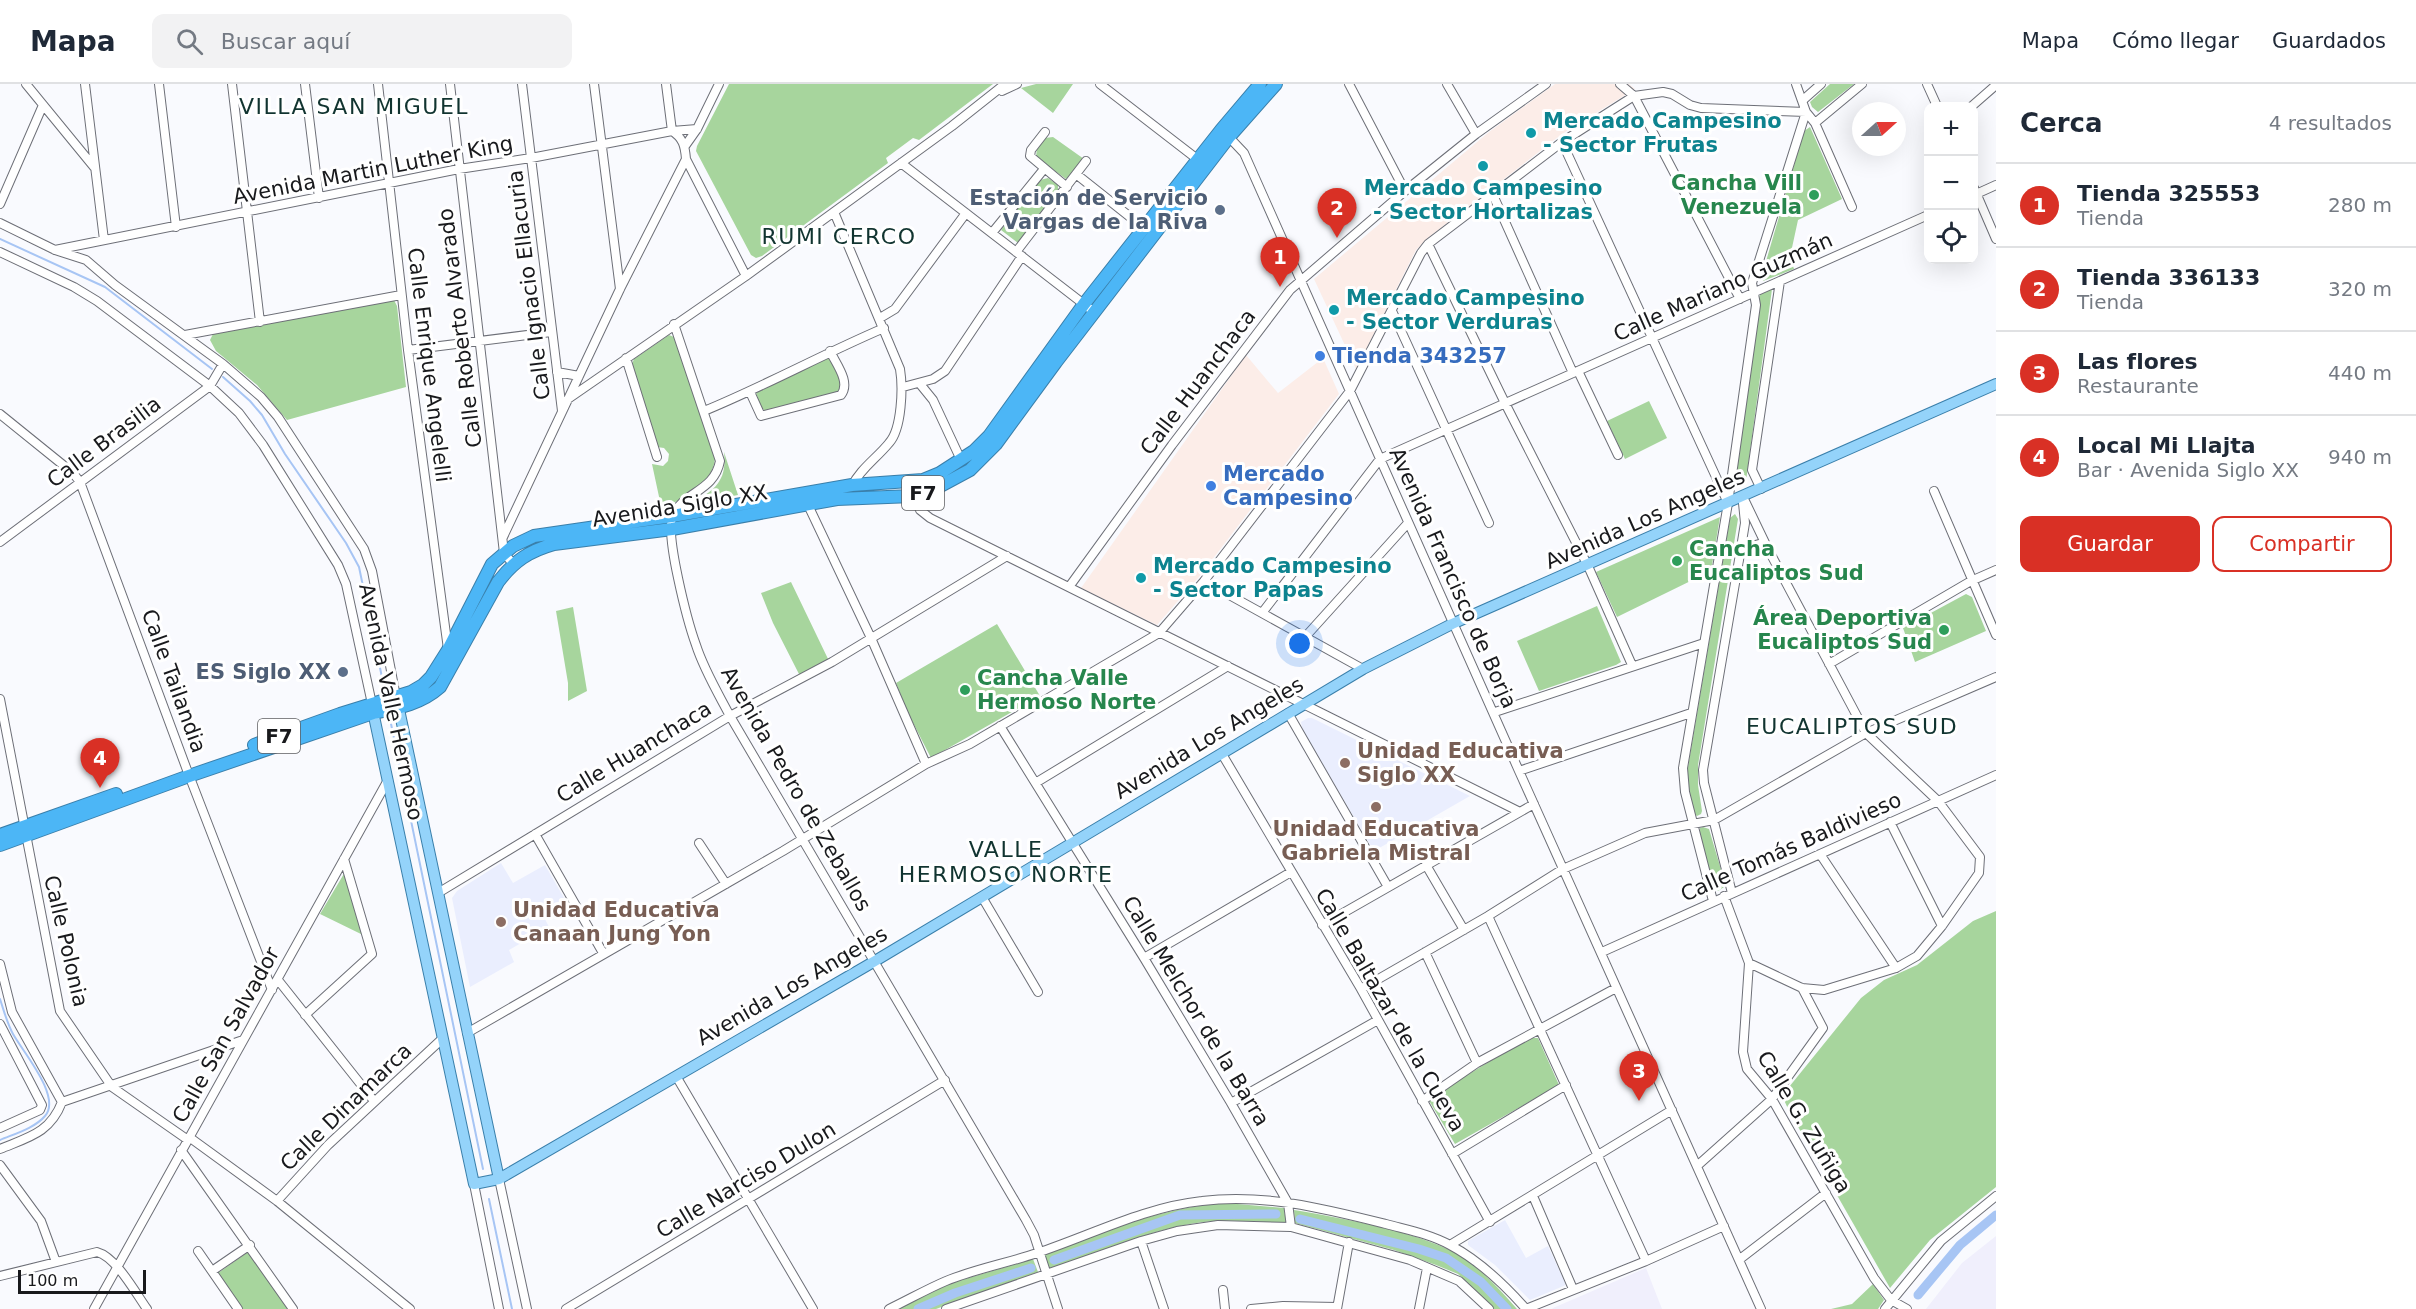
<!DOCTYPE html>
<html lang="es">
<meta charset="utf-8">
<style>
:root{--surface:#fff;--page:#f2f2f3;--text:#1f2937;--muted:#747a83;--line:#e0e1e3;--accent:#d93025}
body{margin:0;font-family:"DejaVu Sans",sans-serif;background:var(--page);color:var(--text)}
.controls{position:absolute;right:18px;top:18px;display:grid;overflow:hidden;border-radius:12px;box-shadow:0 6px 24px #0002}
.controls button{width:54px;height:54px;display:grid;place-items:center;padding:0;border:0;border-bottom:2px solid var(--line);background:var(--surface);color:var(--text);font:30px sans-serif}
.compass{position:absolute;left:1852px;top:18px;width:54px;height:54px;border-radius:50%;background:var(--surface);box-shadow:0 6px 24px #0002;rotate:69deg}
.scale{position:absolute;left:18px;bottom:15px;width:128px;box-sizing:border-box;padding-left:6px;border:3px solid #18191c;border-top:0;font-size:16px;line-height:21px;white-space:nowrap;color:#18191c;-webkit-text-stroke:4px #fff;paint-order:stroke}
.you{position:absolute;left:1300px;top:560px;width:21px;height:21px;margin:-15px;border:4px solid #fff;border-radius:50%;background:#1a73e8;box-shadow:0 0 0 9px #1a73e833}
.badge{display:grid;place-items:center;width:39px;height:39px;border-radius:50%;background:var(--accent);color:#fff;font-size:20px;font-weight:700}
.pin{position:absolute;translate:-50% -50px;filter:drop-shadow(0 2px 3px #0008)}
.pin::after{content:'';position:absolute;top:32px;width:21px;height:18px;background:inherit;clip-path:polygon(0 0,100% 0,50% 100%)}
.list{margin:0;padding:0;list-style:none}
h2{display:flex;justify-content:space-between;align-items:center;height:78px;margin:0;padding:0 24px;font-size:26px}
h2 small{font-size:20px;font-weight:400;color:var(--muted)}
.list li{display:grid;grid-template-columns:39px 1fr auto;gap:18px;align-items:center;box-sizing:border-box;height:84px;padding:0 24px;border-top:2px solid var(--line)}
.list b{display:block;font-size:22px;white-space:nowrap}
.list p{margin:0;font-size:20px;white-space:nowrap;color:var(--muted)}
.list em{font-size:20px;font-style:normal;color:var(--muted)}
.actions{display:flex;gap:12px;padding:18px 24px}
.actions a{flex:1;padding:14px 0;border:2px solid var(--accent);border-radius:12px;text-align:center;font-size:21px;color:var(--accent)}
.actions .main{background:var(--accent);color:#fff}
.icon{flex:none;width:33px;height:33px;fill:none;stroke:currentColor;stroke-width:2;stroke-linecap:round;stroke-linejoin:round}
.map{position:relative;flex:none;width:1996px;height:1225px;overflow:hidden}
header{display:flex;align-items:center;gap:36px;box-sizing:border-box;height:84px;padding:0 30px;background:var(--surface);border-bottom:2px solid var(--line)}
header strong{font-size:28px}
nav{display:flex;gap:33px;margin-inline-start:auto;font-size:21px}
.search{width:420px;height:54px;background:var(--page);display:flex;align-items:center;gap:15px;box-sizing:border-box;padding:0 21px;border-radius:12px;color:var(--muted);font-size:22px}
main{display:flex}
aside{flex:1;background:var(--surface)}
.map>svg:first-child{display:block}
.commercial{fill:#fcede8}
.industrial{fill:#f0effc}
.built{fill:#eaeefe}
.green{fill:#a7d59d}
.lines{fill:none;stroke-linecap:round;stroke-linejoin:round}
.stream{stroke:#a7c5f4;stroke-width:2}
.canal{stroke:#a7c5f4;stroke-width:9}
.minor-casing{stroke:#6d6f77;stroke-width:10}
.major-casing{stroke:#3a7faa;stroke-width:12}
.highway-casing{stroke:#3a7faa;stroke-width:14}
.minor{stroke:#fff;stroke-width:8}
.major{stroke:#94d3fa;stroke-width:10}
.highway{stroke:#4cb6f6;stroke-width:12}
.culture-dot{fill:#0f9aa8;stroke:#fff;stroke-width:2}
.leisure-dot{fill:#2e9e5b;stroke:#fff;stroke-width:2}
.service-dot{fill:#5c6f8a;stroke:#fff;stroke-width:2}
.shop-dot{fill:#3f7fe0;stroke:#fff;stroke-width:2}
.education-dot{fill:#8d6e63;stroke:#fff;stroke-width:2}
.labels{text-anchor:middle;stroke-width:6;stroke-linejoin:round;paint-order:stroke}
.shield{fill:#fff;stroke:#5d5e60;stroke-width:1.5}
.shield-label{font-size:20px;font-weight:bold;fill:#18191c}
.culture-label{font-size:21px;font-weight:bold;fill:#0d838f;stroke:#fff;text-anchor:start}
.street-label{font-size:21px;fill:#18191c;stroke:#fff}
.leisure-label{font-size:21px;font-weight:bold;fill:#27864d;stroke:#fff;text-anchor:end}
.service-label{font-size:21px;font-weight:bold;fill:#4e5e75;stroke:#fff;text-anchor:end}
.shop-label{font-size:21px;font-weight:bold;fill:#366cbe;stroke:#fff;text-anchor:start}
.education-label{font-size:21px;font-weight:bold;fill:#785e54;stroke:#fff;text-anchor:start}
.neighbourhood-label{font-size:22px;letter-spacing:1.5px;fill:#113430;stroke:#fff}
</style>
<header>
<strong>Mapa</strong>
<div class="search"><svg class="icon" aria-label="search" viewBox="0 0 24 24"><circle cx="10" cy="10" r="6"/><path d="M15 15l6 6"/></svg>Buscar aquí</div>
<nav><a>Mapa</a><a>Cómo llegar</a><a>Guardados</a></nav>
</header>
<main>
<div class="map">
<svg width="1996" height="1225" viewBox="0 0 1996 1225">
<rect width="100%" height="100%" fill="#f9fafe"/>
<path class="commercial" d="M1555,0H1629L1635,5L1562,50L1429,153L1416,166L1356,285L1314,195L1489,48Z
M1246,271L1278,309L1323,274L1339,310L1199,493L1157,541L1081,504Z"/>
<path class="industrial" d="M1996,1152V1225H1926L1962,1179Z
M1646,1184L1662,1225H1552L1553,1224Z"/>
<path class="built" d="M1308,634H1312L1470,712L1374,767L1303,647L1301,638Z
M501,779L513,799L545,781L567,819L544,833L549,843L509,866L514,878L470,903L452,814L457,807Z
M1505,1136L1526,1174L1548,1162L1566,1201L1530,1216L1495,1181L1468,1161V1157Z"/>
<path class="green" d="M729,0H993L919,56L913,54L886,74L888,79L762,172L756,174L751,171L696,67L697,62Z
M1036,0H1073L1053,29L1021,4Z
M1830,0H1854L1818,28L1812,23L1810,18Z
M1810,43L1842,115L1798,136L1790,173L1794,185L1763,197L1762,191L1804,47Z
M1053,53L1084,75L1066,95L1036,73L1037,64L1045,54Z
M1048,94L1058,101V107L1018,159L1001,146L1040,96Z
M1772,205L1746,397L1734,403L1760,209Z
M394,216L397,222L406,303L287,336L257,301L216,267L210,256L214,248Z
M669,251L674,253L715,375C713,398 683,419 661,422L652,380L663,382L668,377L669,370L664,364L657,363L632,280L634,275Z
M829,272L841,298L842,302L838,309L766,328L761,323L756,309Z
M1649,317L1667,354L1625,375L1607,337Z
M724,368L738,411L691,420C715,405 727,398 724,368Z
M1735,430L1738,435L1698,681V701L1702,727L1701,730L1697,732L1694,730L1688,701V683L1730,434Z
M1720,433L1711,487L1617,533L1596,488Z
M791,498L829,577L800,592L773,539L761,509Z
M1966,510L1972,513L1986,547L1915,578L1903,544Z
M1597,522L1621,578L1616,581L1539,607L1517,557Z
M573,523L587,607L568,617V599L556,527Z
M997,540L1040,612L931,674L907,627L896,599Z
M1703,743L1709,745L1725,799L1724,803L1718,807L1714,804L1699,748L1700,744Z
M345,788L363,851L320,830Z
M1996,827V1103L1930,1156L1890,1204L1789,1027L1784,1016L1785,1008L1861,914L1884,896L1917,881L1973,837Z
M1528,954H1538L1559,1001L1455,1060L1428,1015Z
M1226,1119L1284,1124L1286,1139C1254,1138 1221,1134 1190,1140C1142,1149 1096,1169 1050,1185L1044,1170C1104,1148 1162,1123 1226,1119Z
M1294,1126C1341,1134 1429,1149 1467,1176C1486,1190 1502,1208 1517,1225H1493L1458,1190L1436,1181L1394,1166L1295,1139Z
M248,1168L288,1225H243L218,1189Z
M1033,1175L1038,1188L936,1225H898L951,1199Z
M1873,1200L1884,1216L1878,1225H1831L1852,1220Z"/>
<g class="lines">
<path class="stream" d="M0,155L105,203L212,285
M223,293L250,317L262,331L285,370L346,459L359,483L384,603
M390,635L483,1085
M0,915C4,927 7,939 13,950C23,968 62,1013 45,1032C35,1044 14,1050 0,1056
M489,1115L512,1225"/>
<path class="canal" d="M1300,1135L1419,1165L1446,1174L1481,1198L1507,1225
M1054,1176L1180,1131L1276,1130
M1918,1211L1960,1161L1996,1131
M918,1225L955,1209L1031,1184"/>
<g class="minor-casing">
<path id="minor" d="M26,0L94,83
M85,0L104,156
M159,0L176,143
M232,0L260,238
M305,0L319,114
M378,0L408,266L448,565
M450,0L504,469L513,480
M522,0L562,327
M594,0L620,205
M666,0L672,47C683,54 685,62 686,75L746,192
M1100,0L1201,78
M1349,0L1405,107
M1447,0L1476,50
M1620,0L1634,12L1740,215
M1796,0L1806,28L1815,39L1852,123
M1927,0L1937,22
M1002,7L1017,0
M1803,16L1821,0
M1972,22L1996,1
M1815,39L1862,0
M1045,48L1031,66L1030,72L1067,103
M1226,50L1244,69L1519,687L1761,1225
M1562,58L1728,419
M685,62L697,45L719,0
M901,79L1094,228
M1076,90L1144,144
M1974,104L1996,155
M1493,111L1573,289
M1974,111L1996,101
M0,120L43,21
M834,128L900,285C903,303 902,345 889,359C877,374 860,385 852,402
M0,139L55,166L86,176L115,201L223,280L261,313L278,333L364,465L372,487L396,613
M992,149L1044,85
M1428,160L1505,319L1588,482L1632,581
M55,166L459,85L531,74L672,47L697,45
M0,168L74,203L97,217L210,302L239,329L263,361L338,481L346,500L372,620
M1016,168L1086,77
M1392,227L1489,439
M880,234L895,225L966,129
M674,240L720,377C714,408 684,407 673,431C664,449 688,539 696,561C704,586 718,609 730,632L1026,1136L1034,1151L1058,1225
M185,251L401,211
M408,266L551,248
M626,274L657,373
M1578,287L1618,371
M557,288L579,292
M920,300L933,316L961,376
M903,303L933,295L945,287L1022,172
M750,308L761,332L841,311C851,298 836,280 830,267
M568,315L746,192L952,42L1005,0
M704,327C765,302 823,270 884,244
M0,330L73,389L80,398L187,686L272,906
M909,398L920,426L930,434L1518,727
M1761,405L1752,386L1780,197
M1934,407L1996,551
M808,421L871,554L926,680
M503,453L620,205L686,75
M0,458L210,302L223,280
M1740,471L1748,463L1759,460L1767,463
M1204,497L1363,585
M1069,503L1172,361L1290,206L1405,107L1476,50L1546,0
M1262,529L1380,375L1928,131
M1306,552L1408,439
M1829,580L1971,497L1996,486
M0,615L60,927L112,1003L188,1056
M1495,628L1704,559
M1288,629L1388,803
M1000,642L1144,874L1231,1019L1288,1119L1291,1143
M1222,670L1361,905L1490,1138
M1519,687L1691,629
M1037,698L1228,582
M1890,738L1942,842
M535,750L603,869
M699,759L726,800
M1820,770L1896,884
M1426,781L1464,846
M438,809L730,632L832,578L1007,472
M1732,809L1704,699L1703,686L1739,476L1745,439L1743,419
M1724,812L1749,879L1802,904L1824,906L1896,884L1917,872L1942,842L1979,789L1980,773L1938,717L1866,649L1767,463L1743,413
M982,813L1038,908
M1713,817L1685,708L1683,684L1728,419L1756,221L1752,199L1806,28
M1488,832L1646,1177
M1322,841L1534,720
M1425,868L1477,979
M1602,868L1996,691
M1144,874L1291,788
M1749,879L1743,968L1747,985L1772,1015L1874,1194L1891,1216L1907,1225
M0,880L12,928L62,1018C50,1049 29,1053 0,1065
M278,896L374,1017
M1361,905L1488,832L1563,785L1645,749L1714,736L1866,649L1996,593
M305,931L372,870L344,775
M0,940L42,1021L40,1026L0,1044
M467,949L783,767L926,680L970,660L1159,549L1204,497L1350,307L1421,169L1428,160L1562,58L1634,12L1663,8L1672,10L1690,21L1701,24L1806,28
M676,992L813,1225
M1422,1017L1477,979L1616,904
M62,1018L243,956
M1231,1019L1378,936
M189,1053L277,1117L410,1225
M181,1066L293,1225
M1452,1070L1566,1001
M0,1081L41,1137L56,1178
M1697,1082L1772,1015L1823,944L1802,904
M499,1095L527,1225
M474,1100L499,1225
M1533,1112L1573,1205
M277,1117L328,1061L442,955
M1141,1157L1164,1225
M1450,1161L1672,1026
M198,1167L238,1225
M1740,1175L1826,1109
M212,1187L250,1161
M0,1192L97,1168C116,1173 135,1208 147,1225
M1223,1206L1225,1225
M94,1225L388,696
M566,1225L945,996
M889,1225C908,1216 927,1205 946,1197C975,1185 1008,1179 1037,1169C1091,1151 1145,1123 1202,1117C1264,1109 1326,1125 1386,1140C1408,1146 1430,1150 1450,1161C1480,1177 1504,1200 1526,1225
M946,1225L1141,1157L1177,1147L1218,1141L1291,1143L1410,1176L1459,1197L1489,1225
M1251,1225L1283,1222L1337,1223
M1337,1225L1349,1158
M1419,1225L1427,1184
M1526,1225L1646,1177L1724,1142
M1885,1225L1941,1157L1996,1112"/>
</g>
<g class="major-casing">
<path id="major" d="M397,616L499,1095
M372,623L474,1100L499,1095L875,877L1363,585L1452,540L1996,300"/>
</g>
<g class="highway-casing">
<path id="highway" d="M254,661L340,630L411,608L423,601L431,593L448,566L492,480L513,462L534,452L672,432L852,401L923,396L940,389L974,367L989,352L1084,220L1221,46L1260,0
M0,751L116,710
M0,761L189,692L373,629C398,624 421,620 440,603L498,498C514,477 529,467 554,460L672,445L837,415L913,412L931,407L970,386L996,360L1056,278L1229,53L1276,0"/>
</g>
<use href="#minor" class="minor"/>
<use href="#major" class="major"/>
<use href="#highway" class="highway"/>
</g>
<g class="culture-dot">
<circle cx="1531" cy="49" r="6"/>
<circle cx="1483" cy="82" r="6"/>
<circle cx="1334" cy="226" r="6"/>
<circle cx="1141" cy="494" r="6"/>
</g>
<g class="leisure-dot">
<circle cx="1814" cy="111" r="6"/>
<circle cx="1677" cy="477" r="6"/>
<circle cx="1944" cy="546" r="6"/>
<circle cx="965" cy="606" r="6"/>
</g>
<g class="service-dot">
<circle cx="1220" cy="126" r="6"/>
<circle cx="343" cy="588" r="6"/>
</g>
<g class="shop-dot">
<circle cx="1320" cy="272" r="6"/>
<circle cx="1211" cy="402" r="6"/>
</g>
<g class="education-dot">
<circle cx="1345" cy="679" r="6"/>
<circle cx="1376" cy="723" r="6"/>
<circle cx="501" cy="838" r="6"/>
</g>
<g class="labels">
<g class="shield">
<rect x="902" y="392" width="42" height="34" rx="4.5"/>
<rect x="258" y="635" width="42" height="34" rx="4.5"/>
</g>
<g class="shield-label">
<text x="923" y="416">F7</text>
<text x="279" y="659">F7</text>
</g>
<g class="culture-label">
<text x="1543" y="44">Mercado Campesino<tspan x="1543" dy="24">- Sector Frutas</tspan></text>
<text x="1483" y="111" text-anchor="middle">Mercado Campesino<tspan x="1483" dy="24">- Sector Hortalizas</tspan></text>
<text x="1346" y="221">Mercado Campesino<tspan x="1346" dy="24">- Sector Verduras</tspan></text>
<text x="1153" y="489">Mercado Campesino<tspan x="1153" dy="24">- Sector Papas</tspan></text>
</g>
<g class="street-label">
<text transform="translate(373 86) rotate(-11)" y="7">Avenida Martin Luther King</text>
<text transform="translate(529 201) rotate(-97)" y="7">Calle Ignacio Ellacuria</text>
<text transform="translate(1723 203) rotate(-24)" y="7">Calle Mariano Guzmán</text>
<text transform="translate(460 244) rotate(-97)" y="7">Calle Roberto Alvarado</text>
<text transform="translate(429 281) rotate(83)" y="7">Calle Enrique Angelelli</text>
<text transform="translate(1198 298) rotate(-53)" y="7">Calle Huanchaca</text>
<text transform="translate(104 358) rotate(-37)" y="7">Calle Brasilia</text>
<text transform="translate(680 422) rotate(-9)" y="7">Avenida Siglo XX</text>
<text transform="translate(1645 435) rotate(-24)" y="7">Avenida Los Angeles</text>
<text transform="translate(1453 494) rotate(66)" y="7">Avenida Francisco de Borja</text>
<text transform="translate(174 597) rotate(70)" y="7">Calle Tailandia</text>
<text transform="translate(391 618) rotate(78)" y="7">Avenida Valle Hermoso</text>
<text transform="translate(1209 654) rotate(-31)" y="7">Avenida Los Angeles</text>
<text transform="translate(634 668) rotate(-31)" y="7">Calle Huanchaca</text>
<text transform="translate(796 705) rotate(60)" y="7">Avenida Pedro de Zeballos</text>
<text transform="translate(1791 763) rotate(-24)" y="7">Calle Tomás Baldivieso</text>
<text transform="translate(66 857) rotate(77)" y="7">Calle Polonia</text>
<text transform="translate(792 902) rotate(-30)" y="7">Avenida Los Angeles</text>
<text transform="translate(1390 926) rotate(60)" y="7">Calle Baltazar de la Cueva</text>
<text transform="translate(1196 927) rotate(59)" y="7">Calle Melchor de la Barra</text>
<text transform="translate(226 951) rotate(-61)" y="7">Calle San Salvador</text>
<text transform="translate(346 1023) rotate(-44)" y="7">Calle Dinamarca</text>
<text transform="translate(1804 1038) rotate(59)" y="7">Calle G. Zuñiga</text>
<text transform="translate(746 1096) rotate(-31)" y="7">Calle Narciso Dulon</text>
</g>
<g class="leisure-label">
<text x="1802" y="106">Cancha Vill<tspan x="1802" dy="24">Venezuela</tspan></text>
<text x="1689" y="472" text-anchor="start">Cancha<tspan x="1689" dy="24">Eucaliptos Sud</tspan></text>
<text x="1932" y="541">Área Deportiva<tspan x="1932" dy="24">Eucaliptos Sud</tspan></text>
<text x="977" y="601" text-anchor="start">Cancha Valle<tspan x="977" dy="24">Hermoso Norte</tspan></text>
</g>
<g class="service-label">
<text x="1208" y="121">Estación de Servicio<tspan x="1208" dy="24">Vargas de la Riva</tspan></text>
<text x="331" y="595">ES Siglo XX</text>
</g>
<g class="shop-label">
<text x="1332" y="279">Tienda 343257</text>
<text x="1223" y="397">Mercado<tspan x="1223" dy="24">Campesino</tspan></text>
</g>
<g class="education-label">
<text x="1357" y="674">Unidad Educativa<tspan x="1357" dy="24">Siglo XX</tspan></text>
<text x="1376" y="752" text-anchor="middle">Unidad Educativa<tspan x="1376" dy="24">Gabriela Mistral</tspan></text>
<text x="513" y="833">Unidad Educativa<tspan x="513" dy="24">Canaan Jung Yon</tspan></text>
</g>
<g class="neighbourhood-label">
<text x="354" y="30">VILLA SAN MIGUEL</text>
<text x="839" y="160">RUMI CERCO</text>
<text x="1852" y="650">EUCALIPTOS SUD</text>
<text x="1006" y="773">VALLE<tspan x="1006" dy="25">HERMOSO NORTE</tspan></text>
</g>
</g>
</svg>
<div class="controls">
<button>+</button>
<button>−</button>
<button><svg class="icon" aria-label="locate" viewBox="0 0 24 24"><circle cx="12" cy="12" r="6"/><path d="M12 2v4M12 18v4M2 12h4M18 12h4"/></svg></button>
</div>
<svg class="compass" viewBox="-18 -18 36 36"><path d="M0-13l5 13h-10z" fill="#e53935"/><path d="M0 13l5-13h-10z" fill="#747a83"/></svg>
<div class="scale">100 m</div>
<div class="you"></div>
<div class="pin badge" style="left:1280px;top:203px">1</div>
<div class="pin badge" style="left:1337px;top:154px">2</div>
<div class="pin badge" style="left:1639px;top:1017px">3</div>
<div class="pin badge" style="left:100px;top:704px">4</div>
</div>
<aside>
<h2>Cerca<small>4 resultados</small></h2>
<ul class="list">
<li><span class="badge">1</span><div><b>Tienda 325553</b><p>Tienda</p></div><em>280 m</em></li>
<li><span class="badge">2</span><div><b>Tienda 336133</b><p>Tienda</p></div><em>320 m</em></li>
<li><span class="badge">3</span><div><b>Las flores</b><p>Restaurante</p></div><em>440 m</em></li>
<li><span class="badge">4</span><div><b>Local Mi Llajta</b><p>Bar · Avenida Siglo XX</p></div><em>940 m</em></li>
</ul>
<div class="actions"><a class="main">Guardar</a><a>Compartir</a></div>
</aside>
</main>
